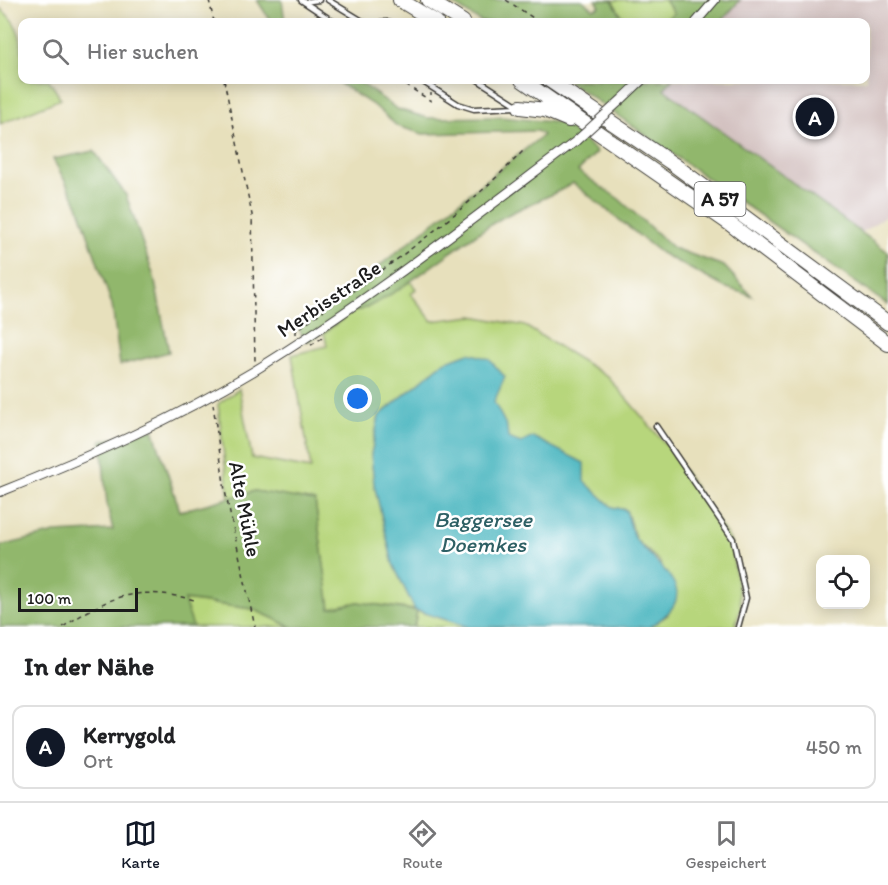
<!DOCTYPE html>
<html lang="de">
<meta charset="utf-8">
<style>
:root{--surface:#fff;--page:#f6f6f6;--text:#202124;--muted:#757577;--line:#e0e0e0;--accent:#111827}
body{margin:0;font-family:Itim,sans-serif;background:var(--page);color:var(--text)}
.controls{position:absolute;right:18px;bottom:18px;display:grid;overflow:hidden;border-radius:12px;box-shadow:0 3px 15px #0003}
.controls button{width:54px;height:54px;display:grid;place-items:center;padding:0;border:0;border-bottom:2px solid var(--line);background:var(--surface);color:var(--text);font:30px sans-serif}
.scale{position:absolute;left:18px;bottom:15px;width:120px;box-sizing:border-box;padding-left:6px;border:3px solid #1c1c1c;border-top:0;font-size:16px;line-height:21px;white-space:nowrap;color:#1c1c1c;-webkit-text-stroke:4px #fff;paint-order:stroke}
.you{position:absolute;left:358px;top:399px;width:21px;height:21px;margin:-15px;border:4px solid #fff;border-radius:50%;background:#1a73e8;box-shadow:0 0 0 9px #1a73e833}
.badge{display:grid;place-items:center;width:39px;height:39px;border-radius:50%;background:var(--accent);color:#fff;font-size:20px;font-weight:700}
.pin{position:absolute;translate:-50% -50%;border:3px solid #fff;box-shadow:0 2px 6px #0006}
.list{margin:0;padding:0;list-style:none}
h2{display:flex;justify-content:space-between;align-items:center;height:78px;margin:0;padding:0 24px;font-size:26px}
h2 small{font-size:20px;font-weight:400;color:var(--muted)}
.list li{display:grid;grid-template-columns:39px 1fr auto;gap:18px;align-items:center;box-sizing:border-box;height:84px;margin:0 12px 12px;padding:0 12px;border:2px solid var(--line);border-radius:12px}
.list b{display:block;font-size:22px;white-space:nowrap}
.list p{margin:0;font-size:20px;white-space:nowrap;color:var(--muted)}
.list em{font-size:20px;font-style:normal;color:var(--muted)}
.icon{flex:none;width:33px;height:33px;fill:none;stroke:currentColor;stroke-width:2;stroke-linecap:round;stroke-linejoin:round}
.map{position:relative;flex:none;width:888px;height:627px;overflow:hidden}
.search{position:absolute;background:var(--surface);box-shadow:0 3px 15px #0003;left:18px;right:18px;top:18px;height:66px;display:flex;align-items:center;gap:15px;box-sizing:border-box;padding:0 21px;border-radius:12px;color:var(--muted);font-size:22px}
.sheet{height:174px;background:var(--surface)}
nav{display:flex;justify-content:space-around;align-items:center;box-sizing:border-box;height:84px;border-top:2px solid var(--line);background:var(--surface);font-size:16px;color:var(--muted)}
nav a{display:grid;justify-items:center;gap:3px}
nav .on{color:var(--accent)}
.map>svg:first-child{display:block}
.industrial{fill:#d1bfbe}
.green{fill:#b7d67c;stroke:#6a794c;stroke-width:1.5}
.forest{fill:#91b76c;stroke:#566a44;stroke-width:1.5}
.water{fill:#45b4be;stroke:#30686d;stroke-width:1.5}
.lines{fill:none;stroke-linecap:round;stroke-linejoin:round}
.service-casing{stroke:#3a3934;stroke-width:7}
.minor-casing{stroke:#3a3934;stroke-width:10}
.motorway-casing{stroke:#3a3934;stroke-width:16}
.path{stroke:#3a3934;stroke-width:1.5;stroke-dasharray:4.5 4.5;stroke-linecap:butt}
.service{stroke:#fff;stroke-width:4}
.minor{stroke:#fff;stroke-width:8}
.motorway{stroke:#fff;stroke-width:14}
.minor-bridge-casing{stroke:#3a3934;stroke-width:10;stroke-linecap:butt}
.minor-bridge{stroke:#fff;stroke-width:8}
.labels{text-anchor:middle;stroke-width:5;stroke-linejoin:round;paint-order:stroke}
.shield{fill:#fff;stroke:#606060;stroke-width:1.5}
.shield-label{font-size:20px;font-weight:bold;fill:#1c1c1c}
.street-label{font-size:21px;fill:#1c1c1c;stroke:#fff}
.water-label{font-size:22px;font-style:italic;fill:#2e6065;stroke:#fff}
</style>
<div class="map">
<svg width="888" height="627" viewBox="0 0 888 627">
<rect width="100%" height="100%" fill="#fff"/>
<filter id="ink" filterUnits="userSpaceOnUse"><feTurbulence type="fractalNoise" baseFrequency=".0167" numOctaves="2"/><feDisplacementMap in="SourceGraphic" scale="12" xChannelSelector="R" yChannelSelector="G"/><feConvolveMatrix kernelMatrix="1 2 1 2 8 2 1 2 1" color-interpolation-filters="sRGB"/></filter>
<filter id="wash" filterUnits="userSpaceOnUse"><feTurbulence type="fractalNoise" baseFrequency=".008" numOctaves="4" result="noise"/><feDisplacementMap in="SourceGraphic" scale="24" xChannelSelector="R" yChannelSelector="G"/><feGaussianBlur stdDeviation="1.35" result="paint"/><feColorMatrix in="noise" values="0 0 0 0 0 0 0 0 0 0 0 0 0 0 0 0 0 1.4 0 .05"/><feComposite in="paint" operator="in"/></filter>
<g filter="url(#wash)">
<rect width="100%" height="100%" fill="#e7e0bc"/>
<path class="industrial" d="M740,0H888V215L862,232L663,89L672,80H866V22H721Z"/>
<path class="green" d="M612,0H665L675,13L663,22H625Z
M0,8C26,29 22,49 22,80H49L61,99L0,124Z
M410,281L416,289L411,294L432,321L473,316L525,326L608,377L668,447L730,540L741,606L735,627H649L668,615L660,562L636,540L626,510L612,507L584,481L508,438C504,402 471,383 444,362L379,416L371,454L374,484L393,564L415,610L358,602L330,609L315,502L255,491L229,499L218,404L239,389L252,458L311,469L292,355L327,346L324,333L351,313L368,307Z
M183,600L253,609L292,627H193Z
M417,611L469,627H414Z"/>
<path class="forest" d="M257,0H282L285,22H271Z
M447,0H582L594,9L600,6L596,0H612L625,22H481Z
M665,0H740L721,22H663L674,13Z
M334,80H357L397,109L428,118L500,117L563,123L597,152L578,171L619,199L673,248L724,266L752,296L724,287L661,253L573,183C548,199 520,206 495,222C453,248 414,283 370,306C364,309 358,310 352,312C336,319 324,335 306,342L296,324L348,291L543,135L537,131L423,134L397,126L376,107Z
M567,80H672L664,89L888,252V305Z
M94,151L126,195L154,277L169,352L120,365L112,305L78,205L53,159Z
M153,429L180,511L255,491L315,501L330,608L358,602L417,611L414,627H292L253,609L184,600L193,627H0V546L55,533L113,530L107,504L101,441Z"/>
<path class="water" d="M469,353L489,359L505,377L494,402L507,427L508,438L521,443L533,437L584,463V481L612,507L626,510C629,520 631,534 637,541C662,571 706,594 649,627H469L415,610L393,564L374,484L371,454L379,416L444,362Z"/>
</g>
<g filter="url(#ink)">
<g class="lines">
<g class="service-casing">
<path id="service" d="M301,0L334,22
M328,0L364,22
M304,2L319,0
M381,22H390
M420,80L458,104L474,109L516,107
M478,80L517,105
M656,426L733,539L746,598L738,627"/>
</g>
<g class="minor-casing">
<path id="minor" d="M696,22L715,0
M622,99L642,80
M0,492C88,457 173,420 254,371C367,302 471,220 576,141"/>
</g>
<g class="motorway-casing">
<path id="motorway" d="M400,0L436,22
M428,0L463,22
M522,80L730,224L888,344
M549,80L673,164L888,323
M520,107L545,110L569,120"/>
</g>
<path class="path" d="M209,0L214,22
M506,0L539,22
M296,22L295,19L303,18L310,22
M224,80L252,215L255,361
M398,80L431,101V93
M619,80L626,85
M296,334V331C316,314 339,301 360,286C418,245 475,201 524,150
M311,345L322,338
M213,404L225,491L255,627
M63,627C112,594 139,585 198,601"/>
<use href="#service" class="service"/>
<use href="#minor" class="minor"/>
<use href="#motorway" class="motorway"/>
<g class="minor-bridge-casing">
<path id="minor-bridge" d="M576,141L622,99"/>
</g>
<use href="#minor-bridge" class="minor-bridge"/>
</g>
</g>
<g class="labels">
<rect class="shield" x="694.5" y="182" width="51" height="34" rx="4.5"/>
<g class="shield-label">
<text x="720" y="206">A 57</text>
</g>
<g class="street-label">
<text transform="translate(329 299) rotate(-34)" y="7">Merbisstraße</text>
<text transform="translate(245 509) rotate(79)" y="7">Alte Mühle</text>
</g>
<g class="water-label">
<text x="483" y="527">Baggersee<tspan x="483" dy="25">Doemkes</tspan></text>
</g>
</g>
</svg>
<div class="controls">
<button><svg class="icon" aria-label="locate" viewBox="0 0 24 24"><circle cx="12" cy="12" r="6"/><path d="M12 2v4M12 18v4M2 12h4M18 12h4"/></svg></button>
</div>
<div class="scale">100 m</div>
<div class="you"></div>
<div class="pin badge" style="left:815px;top:117px">A</div>
<div class="search"><svg class="icon" aria-label="search" viewBox="0 0 24 24"><circle cx="10" cy="10" r="6"/><path d="M15 15l6 6"/></svg>Hier suchen</div>
</div>
<section class="sheet">
<h2>In der Nähe<small></small></h2>
<ul class="list">
<li><span class="badge">A</span><div><b>Kerrygold</b><p>Ort</p></div><em>450 m</em></li>
</ul>
</section>
<nav>
<a class="on"><svg class="icon" aria-label="map" viewBox="0 0 24 24"><path d="M3 6l6-2 6 2 6-2v14l-6 2-6-2-6 2zM9 4v14M15 6v14"/></svg>Karte</a>
<a><svg class="icon" aria-label="directions" viewBox="0 0 24 24"><path d="M12 3l9 9-9 9-9-9zM9 14v-3h6M13 9l2 2-2 2"/></svg>Route</a>
<a><svg class="icon" aria-label="saved" viewBox="0 0 24 24"><path d="M7 4h10v16l-5-4-5 4z"/></svg>Gespeichert</a>
</nav>
